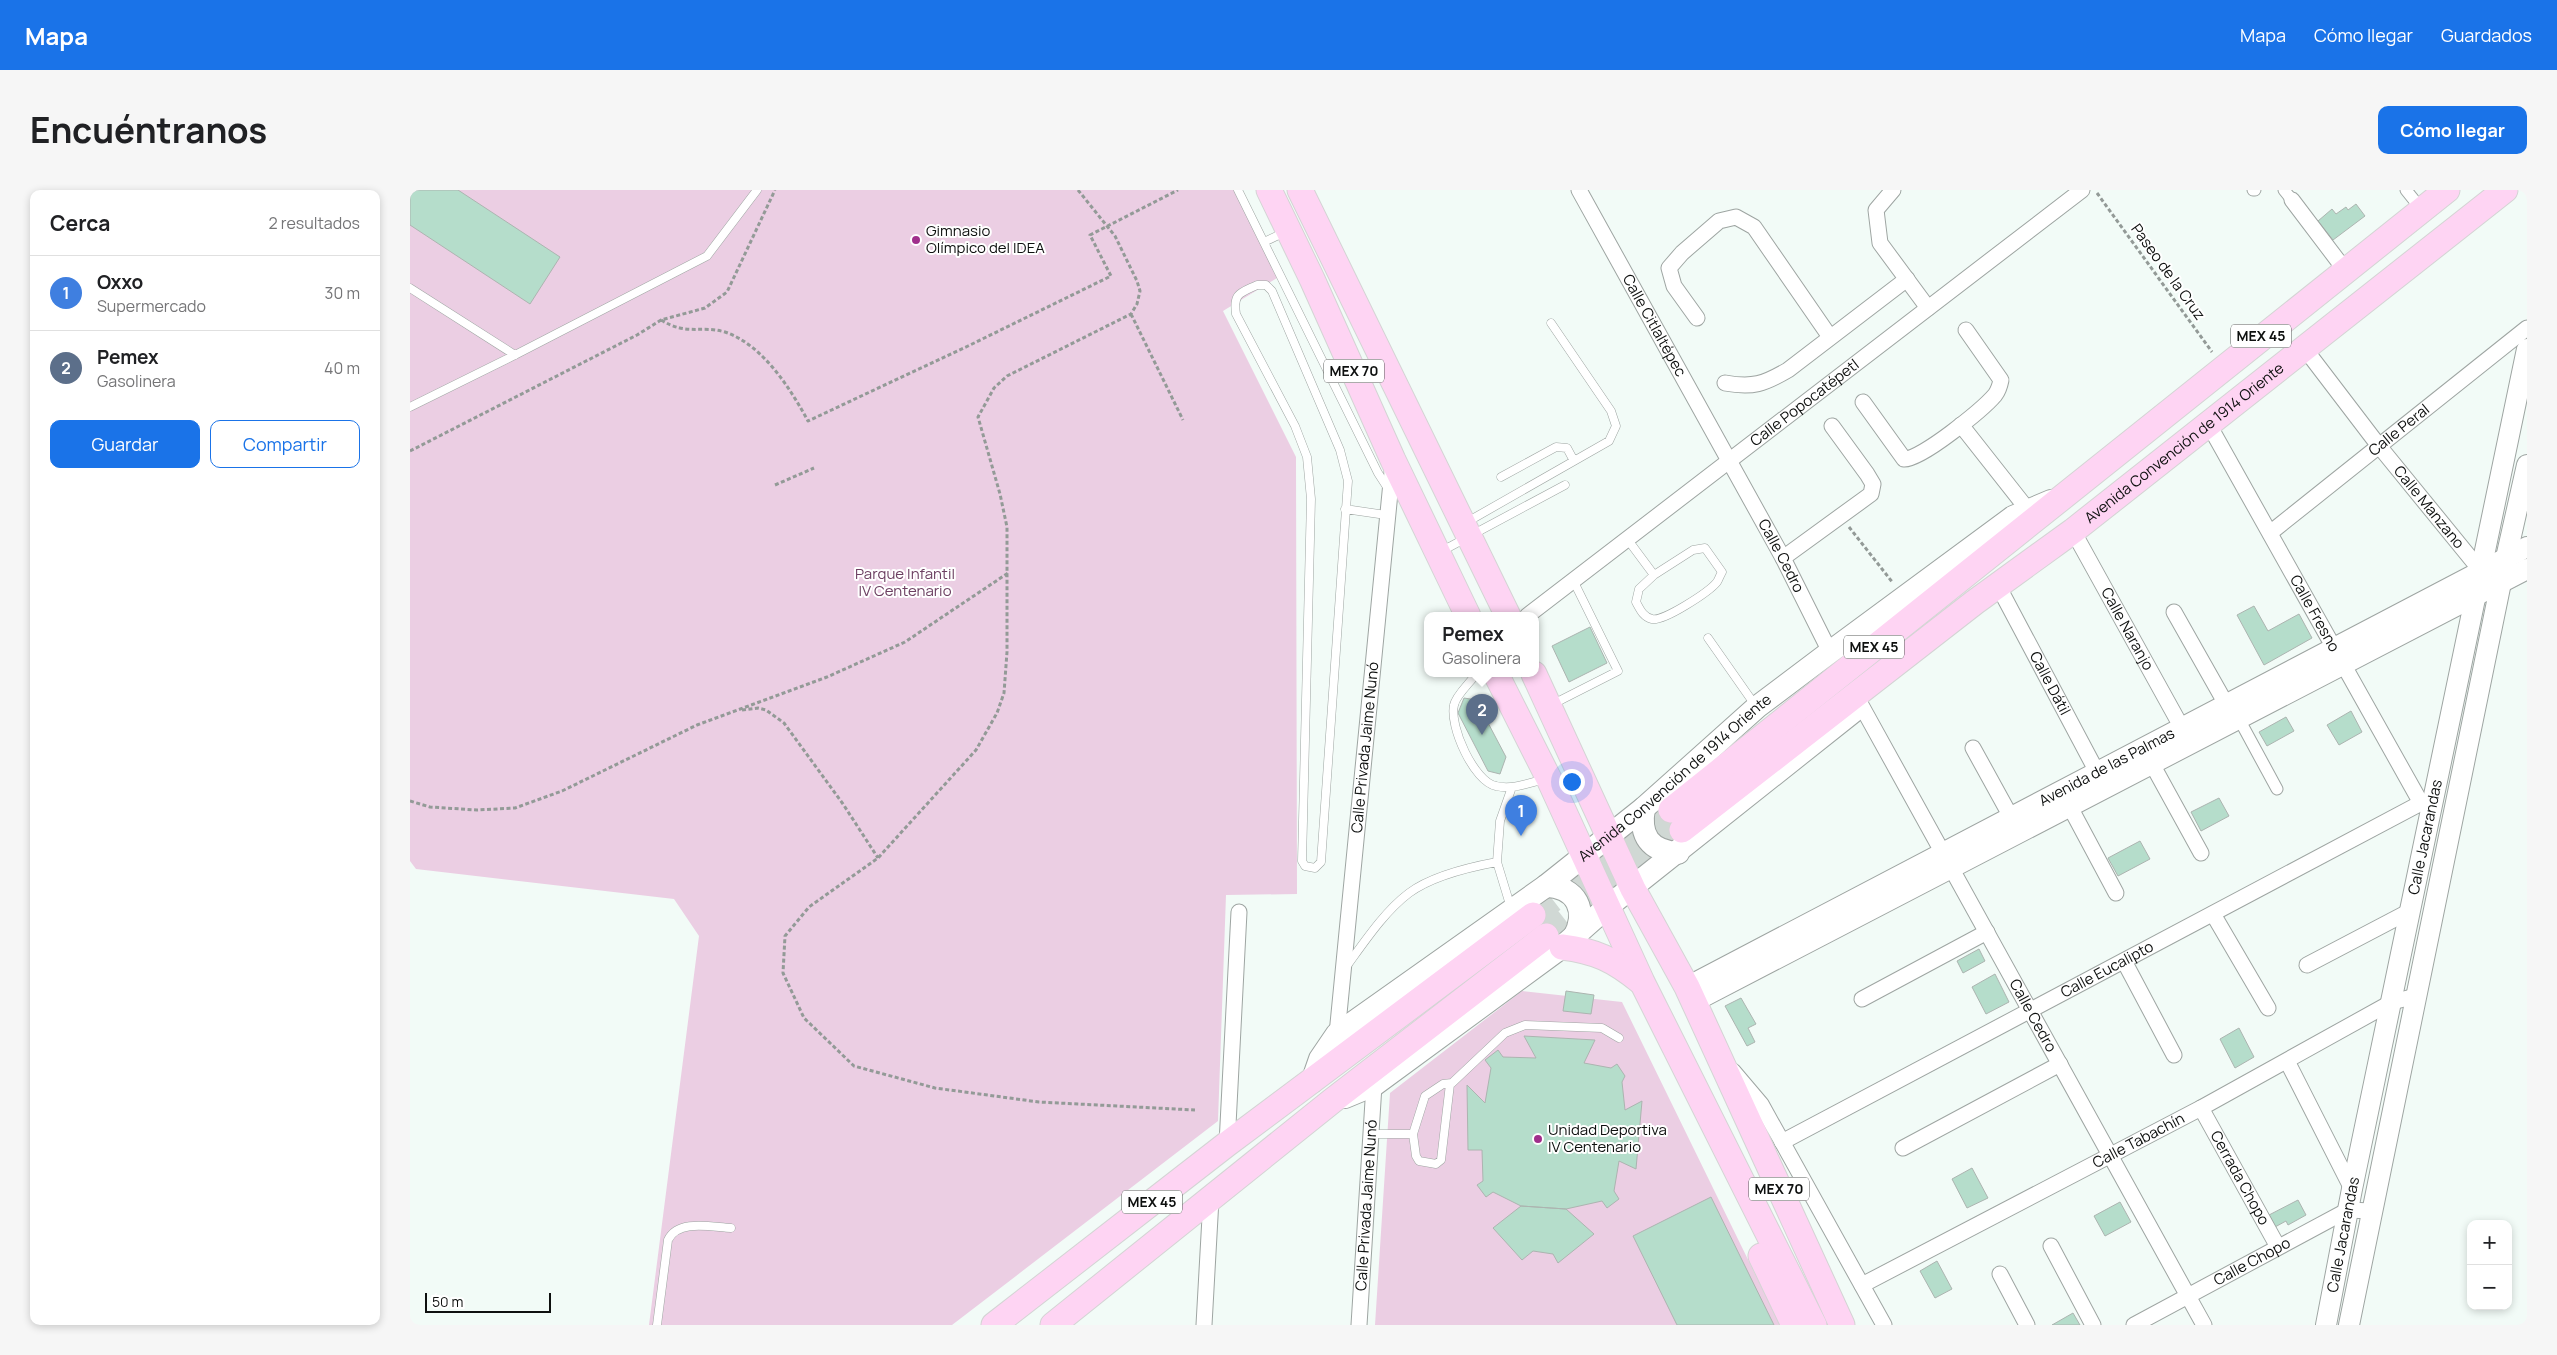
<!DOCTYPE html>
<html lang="es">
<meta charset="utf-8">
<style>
:root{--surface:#fff;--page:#f6f6f6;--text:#202124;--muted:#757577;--line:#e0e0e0;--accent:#1a73e8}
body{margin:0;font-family:Manrope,sans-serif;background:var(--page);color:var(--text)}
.controls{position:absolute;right:15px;bottom:15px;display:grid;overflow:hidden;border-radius:10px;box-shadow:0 2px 8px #0003}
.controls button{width:45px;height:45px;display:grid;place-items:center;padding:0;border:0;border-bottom:1px solid var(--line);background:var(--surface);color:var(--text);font:25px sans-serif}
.scale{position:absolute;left:15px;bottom:12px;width:126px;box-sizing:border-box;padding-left:5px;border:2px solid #0e100f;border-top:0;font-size:14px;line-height:18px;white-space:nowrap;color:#0e100f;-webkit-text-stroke:4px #fff;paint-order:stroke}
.you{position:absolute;left:1161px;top:591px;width:18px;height:18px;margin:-12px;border:4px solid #fff;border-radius:50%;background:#1a73e8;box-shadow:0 0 0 8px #1a73e833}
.badge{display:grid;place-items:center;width:32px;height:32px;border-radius:50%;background:var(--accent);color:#fff;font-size:16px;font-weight:700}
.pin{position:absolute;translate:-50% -41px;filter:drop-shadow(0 1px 2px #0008)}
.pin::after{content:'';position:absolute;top:26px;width:18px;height:15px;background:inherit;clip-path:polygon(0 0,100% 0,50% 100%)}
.popup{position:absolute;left:1014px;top:422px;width:115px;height:65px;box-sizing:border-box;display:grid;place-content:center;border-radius:10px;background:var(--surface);filter:drop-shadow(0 1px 4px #0005);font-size:16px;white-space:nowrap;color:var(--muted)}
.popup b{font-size:19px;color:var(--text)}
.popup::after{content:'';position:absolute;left:50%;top:100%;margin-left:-10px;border:10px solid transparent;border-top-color:var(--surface)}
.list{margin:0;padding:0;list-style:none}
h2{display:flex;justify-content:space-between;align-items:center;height:65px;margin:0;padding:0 20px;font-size:21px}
h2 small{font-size:16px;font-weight:400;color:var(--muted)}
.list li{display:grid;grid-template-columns:32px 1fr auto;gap:15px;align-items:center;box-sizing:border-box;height:75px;padding:0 20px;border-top:1px solid var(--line)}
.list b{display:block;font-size:19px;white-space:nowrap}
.list p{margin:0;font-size:16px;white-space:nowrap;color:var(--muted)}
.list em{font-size:16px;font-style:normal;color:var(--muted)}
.actions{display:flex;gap:10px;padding:15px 20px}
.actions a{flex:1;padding:11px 0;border:1px solid var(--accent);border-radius:10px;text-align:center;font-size:18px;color:var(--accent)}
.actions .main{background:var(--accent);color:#fff}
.map{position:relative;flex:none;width:2117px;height:1135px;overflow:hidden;border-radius:10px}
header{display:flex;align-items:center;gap:30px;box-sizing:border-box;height:70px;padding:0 25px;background:var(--accent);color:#fff}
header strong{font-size:24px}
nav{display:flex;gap:28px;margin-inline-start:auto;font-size:18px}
.intro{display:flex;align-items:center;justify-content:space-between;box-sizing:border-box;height:120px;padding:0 30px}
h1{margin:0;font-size:35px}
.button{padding:12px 22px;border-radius:10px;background:var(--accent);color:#fff;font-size:18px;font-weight:700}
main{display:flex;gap:30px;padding:0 30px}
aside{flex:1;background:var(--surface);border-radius:10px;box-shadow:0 2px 8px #0003}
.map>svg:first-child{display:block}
.green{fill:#ebcee3}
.building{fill:#b5ddcb;stroke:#acb4b0}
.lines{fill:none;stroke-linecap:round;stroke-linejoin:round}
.primary-tunnel{stroke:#d0d8d4;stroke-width:25;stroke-dasharray:25 12;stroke-linecap:butt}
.service-casing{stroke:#9ea5a2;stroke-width:9}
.pedestrian-casing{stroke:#9ea5a2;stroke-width:13}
.minor-casing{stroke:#9ea5a2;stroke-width:17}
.tertiary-casing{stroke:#9ea5a2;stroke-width:22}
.secondary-casing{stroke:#9ea5a2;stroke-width:24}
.primary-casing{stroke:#d4d4d4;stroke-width:27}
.path{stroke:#939a97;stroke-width:3;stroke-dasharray:4 2.5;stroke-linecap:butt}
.service{stroke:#fff;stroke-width:8}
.pedestrian{stroke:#fff;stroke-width:11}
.minor{stroke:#fff;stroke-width:15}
.tertiary{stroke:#fff;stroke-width:20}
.secondary{stroke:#fff;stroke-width:22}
.primary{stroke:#fed4f3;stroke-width:25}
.poi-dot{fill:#a02f8c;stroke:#fff;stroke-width:2}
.labels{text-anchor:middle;stroke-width:4;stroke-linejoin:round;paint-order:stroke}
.shield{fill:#fff;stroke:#565857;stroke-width:1}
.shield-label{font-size:14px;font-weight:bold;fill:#0e100f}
.poi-label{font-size:15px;fill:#0e100f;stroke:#fff;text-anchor:start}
.street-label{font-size:15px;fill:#0e100f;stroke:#fff}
.park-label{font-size:15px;fill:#6d4062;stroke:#fff}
</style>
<header>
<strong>Mapa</strong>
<nav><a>Mapa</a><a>Cómo llegar</a><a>Guardados</a></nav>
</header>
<div class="intro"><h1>Encuéntranos</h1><a class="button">Cómo llegar</a></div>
<main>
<aside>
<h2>Cerca<small>2 resultados</small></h2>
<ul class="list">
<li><span class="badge" style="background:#3f7fe0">1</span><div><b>Oxxo</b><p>Supermercado</p></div><em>30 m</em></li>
<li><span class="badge" style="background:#5c6f8a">2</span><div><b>Pemex</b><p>Gasolinera</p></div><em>40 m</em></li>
</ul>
<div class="actions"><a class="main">Guardar</a><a>Compartir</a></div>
</aside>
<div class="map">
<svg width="2117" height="1135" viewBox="0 0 2117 1135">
<rect width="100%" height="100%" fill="#f2fbf7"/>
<path class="green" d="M0,0H826L867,88L813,121L886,267L887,704L816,705L808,931L542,1135H239L289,746L264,709L6,679L0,671Z
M1112,801L1212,812L1370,1135H965L980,903Z"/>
<path class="building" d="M0,0H48L150,67L120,114L0,35Z
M1946,14L1955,26L1923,50L1908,31L1922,19L1926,24L1936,17L1938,20Z
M1844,416L1858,441L1889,424L1902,448L1854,475L1827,425Z
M1180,437L1197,473L1159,492L1142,456Z
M1054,508L1066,510L1096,567L1090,584L1078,581L1048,523Z
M1941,521L1952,542L1929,555L1917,535Z
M1876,527L1884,541L1857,556L1849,542Z
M1809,608L1819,626L1791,641L1781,622Z
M1730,651L1740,669L1708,686L1698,668Z
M1569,759L1575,771L1553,783L1547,771Z
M1585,784L1599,812L1576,824L1562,797Z
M1156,801L1184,805L1181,824L1153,821Z
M1331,808L1346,834L1338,838L1345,852L1337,856L1315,816Z
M1829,838L1844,867L1825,878L1810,849Z
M1114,846L1185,850L1174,873L1201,878L1207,874L1215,886L1212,892L1215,920L1232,911L1226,979L1209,971L1204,1001L1209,1009L1197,1018L1192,1011L1156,1019L1111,1016L1083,1002L1076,1007L1067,995L1073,991L1072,960H1058L1057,895L1075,913L1081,878L1075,870L1088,860L1093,867L1126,868Z
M1562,978L1578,1008L1557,1018L1542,989Z
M1301,1007L1364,1135H1267L1223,1046Z
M1888,1010L1896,1025L1878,1035L1876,1031L1865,1037L1859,1025Z
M1710,1012L1721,1032L1695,1046L1684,1026Z
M1111,1016L1156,1019L1184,1044L1148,1073L1143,1064L1123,1061L1112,1070L1083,1038Z
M1527,1071L1542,1099L1525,1108L1510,1081Z
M1663,1123L1670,1135H1642Z"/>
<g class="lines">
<path class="primary-tunnel" d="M1123,725L1261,620
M1136,746L1272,640"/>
<g class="service-casing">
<path id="service" d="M828,0L968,283L979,300
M854,52L875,42
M847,95H856L862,101L930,260L938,291L911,672L905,678L895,676L892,671L901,309L897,267L885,236L826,124C823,103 830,103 847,95Z
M0,98L105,165
M0,217L105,165L297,66L347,0
M1091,287L1146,257L1157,258L1164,271
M935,319L976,325
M1057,332L1199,251L1206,236L1201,221L1141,133
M1218,350L1244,385L1283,360L1295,358L1312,382C1310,385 1309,389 1307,392C1299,402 1253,432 1242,429C1233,427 1230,419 1226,412L1229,399L1244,385
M1030,362L1155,295
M1298,448L1345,515
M1066,484C1060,493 1046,505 1044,515C1039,536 1064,592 1086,596C1102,600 1119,593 1135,589
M1141,515L1208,481L1164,392
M1101,718L1087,672L1090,631L1102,597
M936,777C955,751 974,722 999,703C1022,686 1060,677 1087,672
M961,944H1003L1015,906L1033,894L1042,893L1095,843L1115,835L1192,838L1209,848
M1003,944L1006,966L1009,971L1026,974L1031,970L1040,894
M247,1135L258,1050C268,1029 301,1037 321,1038"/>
</g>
<g class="pedestrian-casing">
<path id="pedestrian" d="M1843,0H1845
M1874,0L1882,10
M1996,0L2012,20
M1829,529L1867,599"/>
</g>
<g class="minor-casing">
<g id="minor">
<path id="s1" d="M1169,0L1373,368L1420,462"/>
<path d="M1483,0L1466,20L1470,53L1518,118"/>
<path d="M1882,10L1935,80"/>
<path d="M1287,128L1264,96L1259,78L1272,63L1309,31L1326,27L1344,37L1420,147"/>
<path id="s2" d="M1895,159L1969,256L2071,381"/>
<path d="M1315,193C1343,198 1354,194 1378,180L1497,89"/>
<path d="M1453,212L1494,269C1511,270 1573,219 1585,205C1588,201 1590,195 1591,190L1556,140"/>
<path d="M1551,235L1618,320"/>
<path id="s3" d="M1799,235L2011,613"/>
<path id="s4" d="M1663,341L1772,538"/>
<path id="s5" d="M1860,343L2117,138"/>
<path d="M1373,368L1461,304L1463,294L1457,284L1422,236"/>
<path id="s6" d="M1593,405L1687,582"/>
<path d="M1764,422L1816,514"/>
<path id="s7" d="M1117,426L1672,0"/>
<path id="s8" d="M1451,515L1794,1135"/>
<path d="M1563,558L1601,627"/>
<path d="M1742,574L1791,663"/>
<path d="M1660,617L1706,703"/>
<path d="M1803,724L1858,818"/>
<path d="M1714,771L1764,865"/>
<path d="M1897,775L2000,721"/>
<path d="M1452,809L1577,742"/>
<path id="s9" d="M927,844L983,272"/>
<path d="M1877,871L1942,999"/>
<path d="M1323,881L1351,914L1474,1135"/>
<path id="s10" d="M1791,918L1868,1057"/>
<path id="s11" d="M1372,952L2011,613L2022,616"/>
<path d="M817,954L829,722"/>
<path d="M1493,958L1650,874"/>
<path d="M1641,1056L1683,1135"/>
<path d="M1590,1084L1617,1135"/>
<path id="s12" d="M1452,1095L1791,918L1982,812L2006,806"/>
<path d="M794,1135L801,1009"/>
<path id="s13" d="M949,1135L964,895"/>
<path id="s14" d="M1724,1135L1938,1020L1961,1021"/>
</g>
</g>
<g class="tertiary-casing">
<g id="tertiary">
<path id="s15" d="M1277,797L2117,357"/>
<path d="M1283,812L2117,379"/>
<path id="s16" d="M1916,1135L1942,999L2117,159"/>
<path d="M1939,1135L2096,368L2117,275"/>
</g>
</g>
<g class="secondary-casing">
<g id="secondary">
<path d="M1234,618C1229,646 1240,661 1268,663"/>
<path d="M1136,696C1167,697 1178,721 1164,747"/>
<path id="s17" d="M902,892L910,869L927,844L1136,696L1234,618L1347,517L1420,462L1603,327L1641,311"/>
<path d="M935,907L964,895L1152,757L1196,718L1444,521"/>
</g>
</g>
<g class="primary-casing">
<g id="primary">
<path d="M859,0L902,89L983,270L1058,426"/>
<path d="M890,0L1098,426"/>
<path d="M1086,484L1139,589L1232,792L1404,1135"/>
<path d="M1124,484L1223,699L1277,797L1432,1135"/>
<path d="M1261,620L2037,0"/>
<path id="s18" d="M1272,640L1565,412L1663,341L2095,0"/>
<path d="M1152,757C1186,761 1204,770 1230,791"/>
<path d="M1351,1066L1384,1135"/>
<path d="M584,1135L817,954L1123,725"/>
<path d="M643,1135L922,911L1136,746"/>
</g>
</g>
<path class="path" d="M668,0L705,46L727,91L730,101L727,114L721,124L597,186L584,198L568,227L590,304L597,337V462L594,503L587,523L566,560L468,668L399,717L375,746L373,783L394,828L444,876L525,898L629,912L785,920
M1687,3L1802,162
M721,124L773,230
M251,130C277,146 290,135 315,142C353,155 380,198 398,231L558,156L701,86L680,45L768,0
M0,261L227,145L251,130L295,118L317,102L365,0
M365,295L404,278
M1439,337L1483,393
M332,520L348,518L356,520L374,533L433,614L468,668
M0,611L20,617L67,620L105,618L152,601L287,535L417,487L495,452L598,383"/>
<use href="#service" class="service"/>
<use href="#pedestrian" class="pedestrian"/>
<use href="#minor" class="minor"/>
<use href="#tertiary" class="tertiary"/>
<use href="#secondary" class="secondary"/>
<use href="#primary" class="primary"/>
</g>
<g class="poi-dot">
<circle cx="506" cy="50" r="5"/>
<circle cx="1128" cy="949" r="5"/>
</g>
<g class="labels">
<g class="shield">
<rect x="1821" y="134.5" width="60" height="23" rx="4"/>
<rect x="914" y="169.5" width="60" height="23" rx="4"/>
<rect x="1434" y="445.5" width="60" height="23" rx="4"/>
<rect x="1339" y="987.5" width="60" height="23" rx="4"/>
<rect x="712" y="1000.5" width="60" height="23" rx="4"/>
</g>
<g class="shield-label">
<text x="1851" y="151">MEX 45</text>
<text x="944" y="186">MEX 70</text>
<text x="1464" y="462">MEX 45</text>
<text x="1369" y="1004">MEX 70</text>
<text x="742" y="1017">MEX 45</text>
</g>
<g class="poi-label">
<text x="516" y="46">Gimnasio<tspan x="516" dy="17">Olímpico del IDEA</tspan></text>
<text x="1138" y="945">Unidad Deportiva<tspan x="1138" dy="17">IV Centenario</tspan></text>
</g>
<g class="street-label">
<text transform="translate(1758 82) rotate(54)" y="5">Paseo de la Cruz</text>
<text dy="5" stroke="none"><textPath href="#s1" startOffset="155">Calle Citlaltépec</textPath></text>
<text dy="5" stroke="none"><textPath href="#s7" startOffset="350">Calle Popocatépetl</textPath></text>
<text dy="5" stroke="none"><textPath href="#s5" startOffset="165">Calle Peral</textPath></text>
<text dy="5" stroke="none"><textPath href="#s18" startOffset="634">Avenida Convención de 1914 Oriente</textPath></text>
<text dy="5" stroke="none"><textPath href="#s2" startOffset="201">Calle Manzano</textPath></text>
<text dy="5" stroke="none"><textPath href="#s1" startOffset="418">Calle Cedro</textPath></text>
<text dy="5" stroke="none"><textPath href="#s3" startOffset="216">Calle Fresno</textPath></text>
<text dy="5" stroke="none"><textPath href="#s4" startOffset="112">Calle Naranjo</textPath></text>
<text dy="5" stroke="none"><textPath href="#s6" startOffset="100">Calle Dátil</textPath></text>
<text dy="5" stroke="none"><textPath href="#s9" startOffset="288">Calle Privada Jaime Nunó</textPath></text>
<text dy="5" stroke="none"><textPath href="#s15" startOffset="474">Avenida de las Palmas</textPath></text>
<text dy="5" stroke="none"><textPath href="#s17" startOffset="479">Avenida Convención de 1914 Oriente</textPath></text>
<text dy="5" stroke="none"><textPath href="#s16" startOffset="498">Calle Jacarandas</textPath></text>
<text dy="5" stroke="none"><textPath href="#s11" startOffset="368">Calle Eucalipto</textPath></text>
<text dy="5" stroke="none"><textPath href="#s8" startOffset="355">Calle Cedro</textPath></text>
<text dy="5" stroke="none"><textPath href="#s12" startOffset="312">Calle Tabachín</textPath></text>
<text dy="5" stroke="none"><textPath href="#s10" startOffset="80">Cerrada Chopo</textPath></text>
<text dy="5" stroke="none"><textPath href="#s13" startOffset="120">Calle Privada Jaime Nunó</textPath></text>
<text dy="5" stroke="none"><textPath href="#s16" startOffset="92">Calle Jacarandas</textPath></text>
<text dy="5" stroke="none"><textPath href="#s14" startOffset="134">Calle Chopo</textPath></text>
</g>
<g class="park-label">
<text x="495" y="389">Parque Infantil<tspan x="495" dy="17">IV Centenario</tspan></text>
</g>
</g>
</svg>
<div class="controls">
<button>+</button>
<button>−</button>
</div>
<div class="scale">50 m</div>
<div class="you"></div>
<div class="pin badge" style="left:1111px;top:646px;background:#3f7fe0">1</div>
<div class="pin badge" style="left:1072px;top:545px;background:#5c6f8a">2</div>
<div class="popup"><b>Pemex</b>Gasolinera</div>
</div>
</main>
